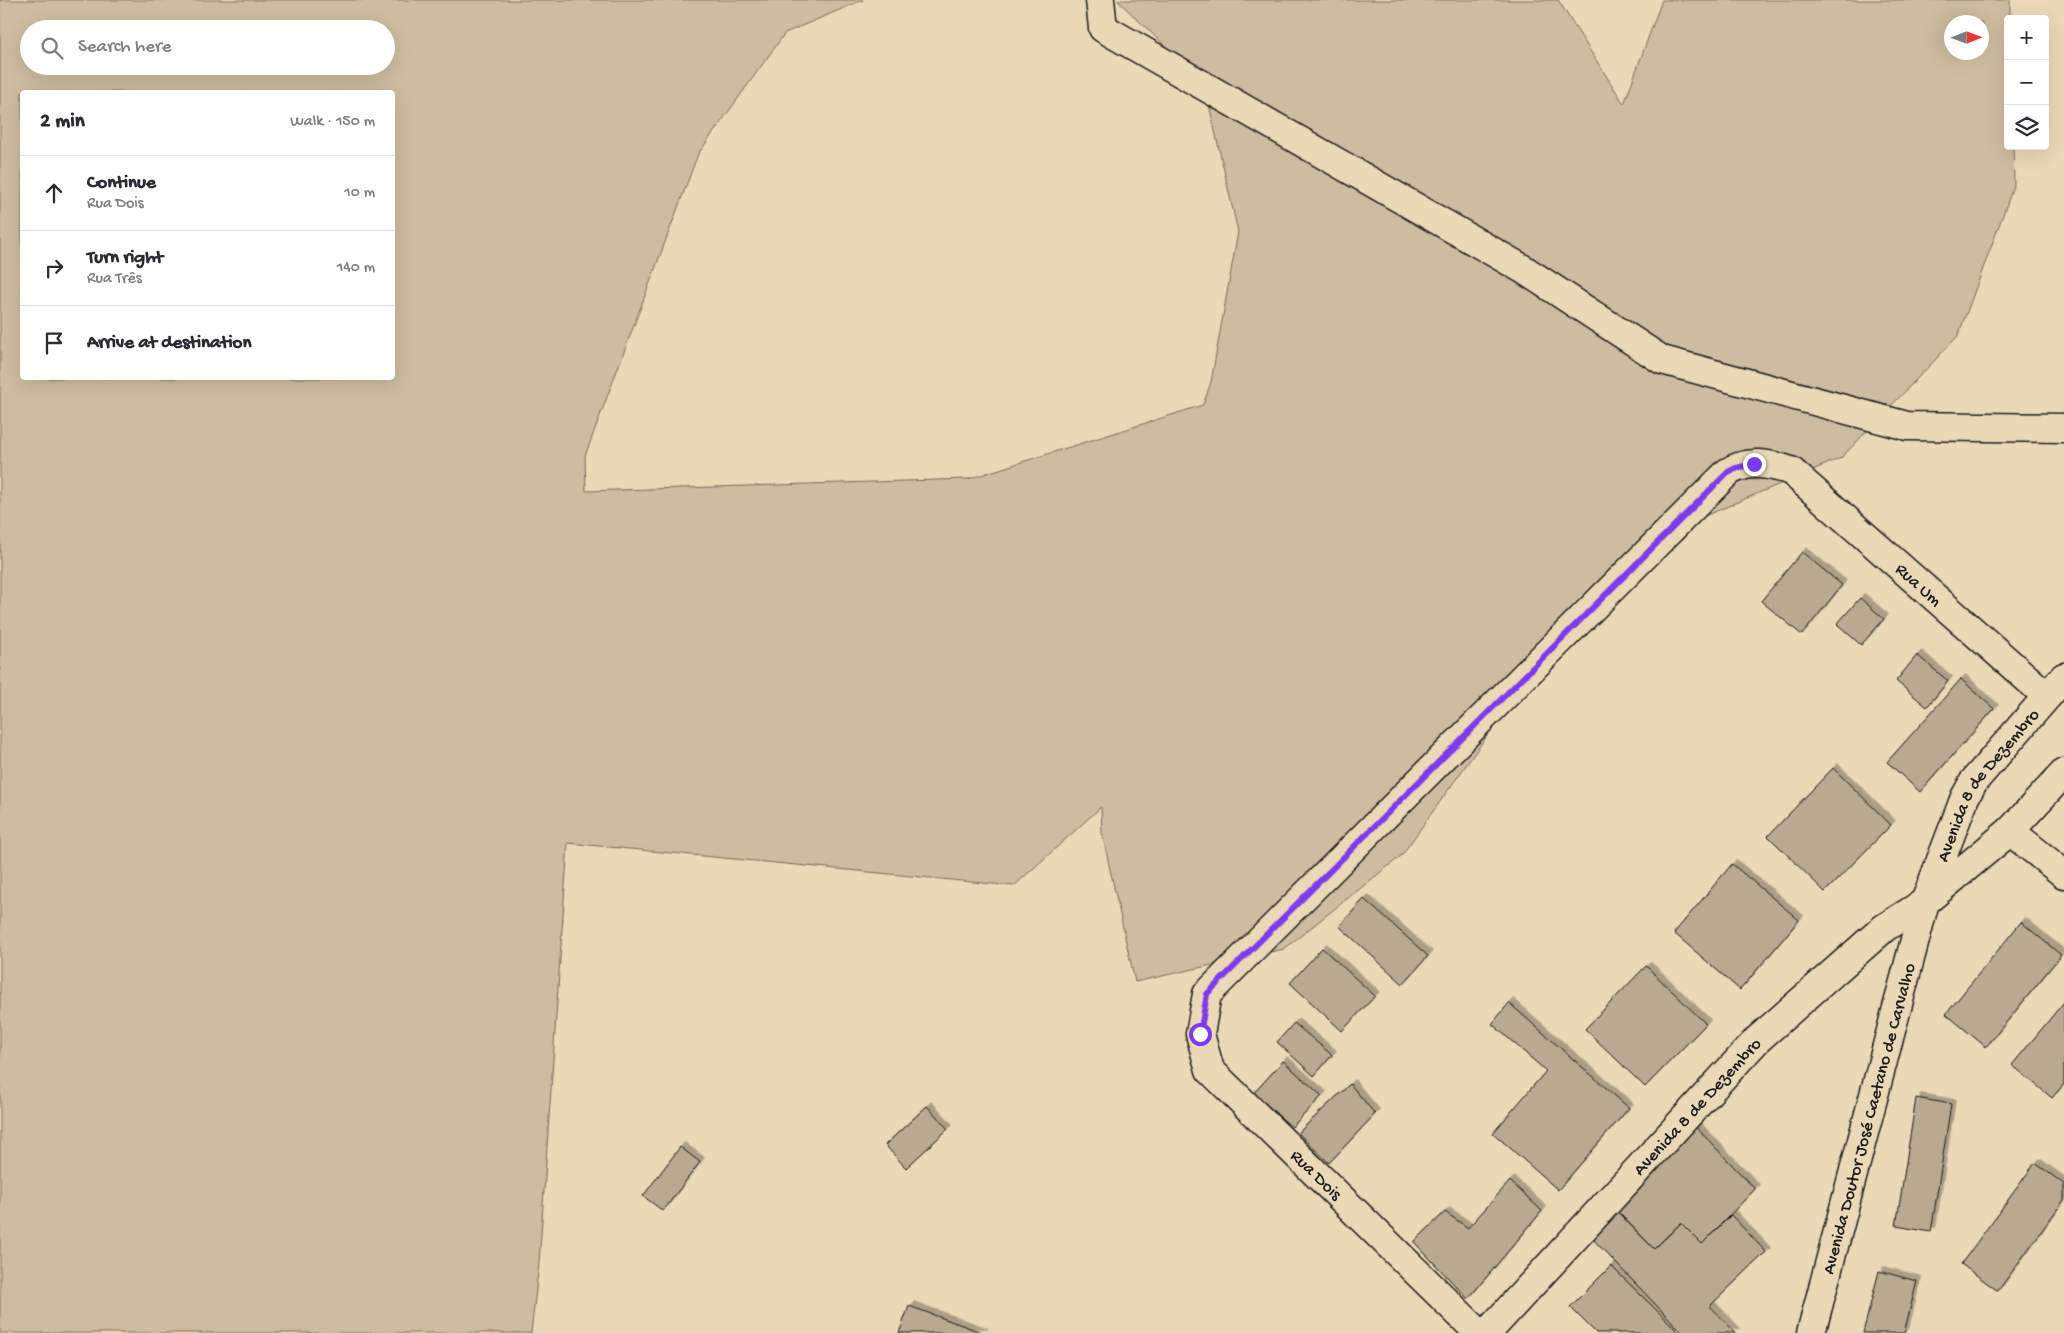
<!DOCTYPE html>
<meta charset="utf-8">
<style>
:root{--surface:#fff;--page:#f7f7f7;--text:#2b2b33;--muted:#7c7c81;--line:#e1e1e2}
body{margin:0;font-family:"Gochi Hand",sans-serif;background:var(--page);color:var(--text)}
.controls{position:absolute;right:15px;top:15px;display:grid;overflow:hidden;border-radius:5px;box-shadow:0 5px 20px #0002}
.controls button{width:45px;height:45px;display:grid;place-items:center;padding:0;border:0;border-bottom:1px solid var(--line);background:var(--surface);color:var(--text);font:25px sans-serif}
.compass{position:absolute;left:1944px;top:15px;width:45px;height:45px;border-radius:50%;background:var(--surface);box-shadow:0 5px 20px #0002;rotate:89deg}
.stop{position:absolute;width:15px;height:15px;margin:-11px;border:4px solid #7c3aed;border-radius:50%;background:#fff}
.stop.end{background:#7c3aed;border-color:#fff;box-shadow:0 1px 5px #0008}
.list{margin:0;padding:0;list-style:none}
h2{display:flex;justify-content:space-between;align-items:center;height:65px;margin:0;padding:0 20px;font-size:21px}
h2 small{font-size:16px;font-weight:400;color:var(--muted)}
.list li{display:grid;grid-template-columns:32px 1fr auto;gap:15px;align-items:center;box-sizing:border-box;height:75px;padding:0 20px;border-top:1px solid var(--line)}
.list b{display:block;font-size:19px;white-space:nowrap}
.list p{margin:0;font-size:16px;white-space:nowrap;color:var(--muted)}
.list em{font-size:16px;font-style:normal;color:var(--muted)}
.icon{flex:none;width:28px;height:28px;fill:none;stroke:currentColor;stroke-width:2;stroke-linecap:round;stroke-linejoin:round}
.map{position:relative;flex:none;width:2064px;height:1333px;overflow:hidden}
.search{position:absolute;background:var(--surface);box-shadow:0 5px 20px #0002;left:20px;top:20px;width:375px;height:55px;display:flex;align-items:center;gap:12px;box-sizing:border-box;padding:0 18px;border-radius:28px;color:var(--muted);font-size:19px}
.panel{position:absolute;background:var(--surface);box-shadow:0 5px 20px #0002;left:20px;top:90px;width:375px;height:290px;border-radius:5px}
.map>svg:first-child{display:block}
.green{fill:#cdbca0;stroke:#746c5e;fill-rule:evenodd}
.building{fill:#b8a990;stroke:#1c1c1c;filter:url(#shadow)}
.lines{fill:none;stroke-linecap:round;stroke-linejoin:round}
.minor-casing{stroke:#1c1c1c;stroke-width:31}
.major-casing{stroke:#1c1c1c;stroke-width:31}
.minor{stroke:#ebd8b6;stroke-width:28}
.major{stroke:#ebd8b6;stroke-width:28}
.route{stroke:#7c3aed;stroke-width:6}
.labels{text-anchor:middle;stroke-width:4.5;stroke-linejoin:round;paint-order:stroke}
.street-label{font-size:18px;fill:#1c1c1c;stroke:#ebd8b6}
</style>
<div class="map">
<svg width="2064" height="1333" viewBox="0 0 2064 1333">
<defs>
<filter id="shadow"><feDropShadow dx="4.5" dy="-4.5" stdDeviation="0" flood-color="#0004"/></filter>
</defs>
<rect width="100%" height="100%" fill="#ebd8b6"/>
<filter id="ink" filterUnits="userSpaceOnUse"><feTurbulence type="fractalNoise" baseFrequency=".02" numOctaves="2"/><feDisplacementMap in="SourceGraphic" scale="10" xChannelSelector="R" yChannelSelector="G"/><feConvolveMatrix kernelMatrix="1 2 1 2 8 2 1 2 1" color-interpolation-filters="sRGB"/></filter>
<g filter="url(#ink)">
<path class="green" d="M0,0H863L785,33L698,154L585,456L586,491L968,479L1203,405L1211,382L1238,232L1204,83L1117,0H1558L1624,104L1662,0H2010V19H2008V146H2013L2014,185L1958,336L1841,458L1693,521L1575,613L1401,856L1284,949L1135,982L1102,833L1101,807L1014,886L568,843L539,1263L531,1333H0ZM1952,22H1982V52H1952ZM29,29H386V66H29ZM22,92H392V378H22Z"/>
<path class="building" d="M1802,552L1842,585L1802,635L1761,601Z
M1860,598L1884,619L1861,645L1837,624Z
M1917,655L1948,681L1927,707L1896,681Z
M1961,679L1994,709L1920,792L1887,762Z
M1833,768L1891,825L1825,892L1768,836Z
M1732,864L1799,920L1740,990L1674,933Z
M1364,899L1428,956L1403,984L1339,926Z
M2021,922L2061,955L1986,1047L1946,1014Z
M1322,948L1375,996L1342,1031L1290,983Z
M1646,966L1706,1024L1645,1087L1585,1029Z
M2064,1002V1084L2052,1098L2012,1065Z
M1509,1003L1629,1108L1558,1190L1493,1133L1546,1071L1492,1024Z
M1294,1023L1332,1055L1314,1076L1277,1042Z
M1283,1061L1322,1096L1292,1127L1253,1094Z
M1350,1084L1375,1114L1329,1163L1298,1133Z
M1916,1098L1951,1104L1931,1232L1896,1226Z
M927,1106L948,1129L906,1168L885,1145Z
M1693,1124L1755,1189L1702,1244L1681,1223L1654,1249L1612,1206Z
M680,1147L700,1162L663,1211L643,1196Z
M2035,1163L2064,1184V1200L1998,1291L1961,1264Z
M1510,1181L1542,1211L1468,1299L1414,1242L1445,1212L1468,1228Z
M1612,1206L1654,1249L1681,1223L1702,1244L1731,1215L1766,1252L1710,1306L1736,1333H1683L1586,1232Z
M1611,1266L1680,1333H1596L1570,1307Z
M1879,1271L1917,1281L1904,1333H1863Z
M909,1306L984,1333H899Z"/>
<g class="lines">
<g class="minor-casing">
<g id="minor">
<path d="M1100,0L1103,28L1523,269L1662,360L1907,426L2064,428"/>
<path d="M2010,831L2064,874"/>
<path id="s1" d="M1479,1333L1210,1070L1200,1034L1207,994L1728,472C1748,459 1770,464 1791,471L2047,696"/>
<path id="s2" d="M1487,1333L1757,1040L1884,928L1925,902"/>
</g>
</g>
<g class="major-casing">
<g id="major">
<path d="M1926,901L2010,831L2064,773"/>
<path id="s3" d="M1811,1333L1925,902L1965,797L1974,781L2064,677"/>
</g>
</g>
<use href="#minor" class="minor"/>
<use href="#major" class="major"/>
</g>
</g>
<g class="lines" filter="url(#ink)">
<path class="route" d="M1200,1034L1207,994L1728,472L1736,468L1754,464"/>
</g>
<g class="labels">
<g class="street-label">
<text dy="6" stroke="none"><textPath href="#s1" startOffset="1428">Rua Um</textPath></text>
<text dy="6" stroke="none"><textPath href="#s3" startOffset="580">Avenida 8 de Dezembro</textPath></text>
<text dy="6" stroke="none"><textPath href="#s2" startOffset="309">Avenida 8 de Dezembro</textPath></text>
<text dy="6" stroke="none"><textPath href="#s3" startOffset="222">Avenida Doutor José Caetano de Carvalho</textPath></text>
<text transform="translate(1317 1174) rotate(44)" y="6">Rua Dois</text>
</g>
</g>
</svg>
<div class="controls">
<button>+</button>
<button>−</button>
<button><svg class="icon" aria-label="layers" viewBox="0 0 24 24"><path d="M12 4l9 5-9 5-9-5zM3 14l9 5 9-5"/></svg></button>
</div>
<svg class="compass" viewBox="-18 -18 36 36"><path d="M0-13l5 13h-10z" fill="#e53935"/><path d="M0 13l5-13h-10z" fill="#7c7c81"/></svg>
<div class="stop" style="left:1200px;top:1034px"></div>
<div class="stop end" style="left:1754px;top:464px"></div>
<div class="search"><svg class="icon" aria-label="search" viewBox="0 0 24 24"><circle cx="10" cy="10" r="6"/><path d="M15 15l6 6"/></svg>Search here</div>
<section class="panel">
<h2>2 min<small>Walk · 150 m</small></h2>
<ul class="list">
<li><svg class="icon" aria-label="ahead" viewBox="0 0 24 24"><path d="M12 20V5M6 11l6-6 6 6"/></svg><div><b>Continue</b><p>Rua Dois</p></div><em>10 m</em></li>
<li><svg class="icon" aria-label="right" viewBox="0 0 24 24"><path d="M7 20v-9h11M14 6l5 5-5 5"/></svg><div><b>Turn right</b><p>Rua Três</p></div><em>140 m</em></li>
<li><svg class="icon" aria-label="arrive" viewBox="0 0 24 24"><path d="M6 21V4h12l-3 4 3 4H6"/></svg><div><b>Arrive at destination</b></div></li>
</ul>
</section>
</div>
